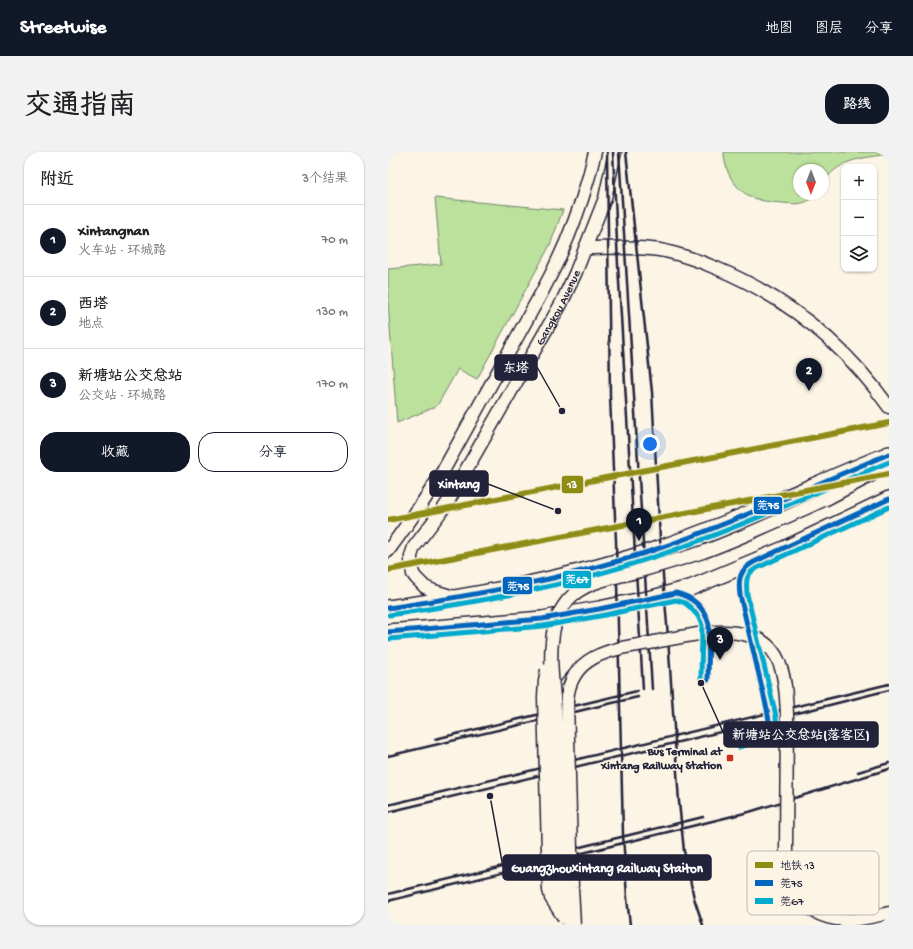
<!DOCTYPE html>
<html lang="zh">
<meta charset="utf-8">
<style>
:root{--surface:#fff;--page:#f2f2f2;--text:#202124;--muted:#757577;--line:#e0e0e0;--accent:#111827}
body{margin:0;font-family:"Gochi Hand","LXGW WenKai TC",sans-serif;background:var(--page);color:var(--text)}
.controls{position:absolute;right:12px;top:12px;display:grid;overflow:hidden;border-radius:8px;box-shadow:0 1px 3px #0004}
.controls button{width:36px;height:36px;display:grid;place-items:center;padding:0;border:0;border-bottom:1px solid var(--line);background:var(--surface);color:var(--text);font:20px sans-serif}
.compass{position:absolute;left:405px;top:12px;width:36px;height:36px;border-radius:50%;background:var(--surface);box-shadow:0 1px 3px #0004;rotate:180deg}
.you{position:absolute;left:262px;top:292px;width:14px;height:14px;margin:-10px;border:3px solid #fff;border-radius:50%;background:#1a73e8;box-shadow:0 0 0 6px #1a73e833}
.badge{display:grid;place-items:center;width:26px;height:26px;border-radius:50%;background:var(--accent);color:#fff;font-size:13px;font-weight:700}
.pin{position:absolute;translate:-50% -33px;filter:drop-shadow(0 1px 2px #0008)}
.pin::after{content:'';position:absolute;top:21px;width:14px;height:12px;background:inherit;clip-path:polygon(0 0,100% 0,50% 100%)}
.list{margin:0;padding:0;list-style:none}
h2{display:flex;justify-content:space-between;align-items:center;height:52px;margin:0;padding:0 16px;font-size:17px}
h2 small{font-size:13px;font-weight:400;color:var(--muted)}
.list li{display:grid;grid-template-columns:26px 1fr auto;gap:12px;align-items:center;box-sizing:border-box;height:72px;padding:0 16px;border-top:1px solid var(--line)}
.list b{display:block;font-size:15px;white-space:nowrap}
.list p{margin:0;font-size:13px;white-space:nowrap;color:var(--muted)}
.list em{font-size:13px;font-style:normal;color:var(--muted)}
.actions{display:flex;gap:8px;padding:12px 16px}
.actions a{flex:1;padding:9px 0;border:1px solid var(--accent);border-radius:16px;text-align:center;font-size:14px;color:var(--accent)}
.actions .main{background:var(--accent);color:#fff}
.icon{flex:none;width:22px;height:22px;fill:none;stroke:currentColor;stroke-width:2;stroke-linecap:round;stroke-linejoin:round}
.map{position:relative;flex:none;width:501px;height:773px;overflow:hidden;border-radius:16px}
header{display:flex;align-items:center;gap:24px;box-sizing:border-box;height:56px;padding:0 20px;background:var(--accent);color:#fff}
header strong{font-size:19px}
nav{display:flex;gap:22px;margin-inline-start:auto;font-size:14px}
.intro{display:flex;align-items:center;justify-content:space-between;box-sizing:border-box;height:96px;padding:0 24px}
h1{margin:0;font-size:28px}
.button{padding:10px 18px;border-radius:16px;background:var(--accent);color:#fff;font-size:14px;font-weight:700}
main{display:flex;gap:24px;padding:0 24px}
aside{flex:1;background:var(--surface);border-radius:16px;box-shadow:0 1px 3px #0004}
.map>svg:first-child{display:block}
.green{fill:#bce19c;stroke:#6f826c}
.lines{fill:none;stroke-linecap:round;stroke-linejoin:round}
.minor-casing{stroke:#22223b;stroke-width:15}
.major-casing{stroke:#22223b;stroke-width:18}
.minor{stroke:#fcf5e5;stroke-width:12}
.major{stroke:#fcf5e5;stroke-width:15}
.rail{stroke:#22223b;stroke-width:2.5}
.minor-bridge-casing{stroke:#22223b;stroke-width:15;stroke-linecap:butt}
.minor-bridge{stroke:#fcf5e5;stroke-width:12}
.bus-1-casing{stroke:#fcf5e5;stroke-width:8}
.bus-2-casing{stroke:#fcf5e5;stroke-width:8}
.bus-1{stroke:#0065bd;stroke-width:5}
.bus-2{stroke:#00a9ce;stroke-width:5}
.metro-1-casing{stroke:#fcf5e5;stroke-width:9}
.metro-1{stroke:#8e8c13;stroke-width:6}
.poi-dot{fill:#c8321e;stroke:#fcf5e5;stroke-width:1.5}
.labels{text-anchor:middle;stroke-width:3;stroke-linejoin:round;paint-order:stroke}
.street-label{font-size:12px;fill:#22223b;stroke:#fcf5e5}
.poi-label{font-size:12px;font-weight:bold;fill:#22223b;stroke:#fcf5e5;text-anchor:end}
.key{fill:#fcf5e5;stroke:#bbb6b2;stroke-width:1}
.key-label{font-size:11px;fill:#22223b}
.leader{fill:none;stroke:#22223b;stroke-width:1.5}
.callout-dot{fill:#22223b;stroke:#fcf5e5;stroke-width:1.5}
.callout{fill:#22223b;stroke:#22223b;stroke-width:1.5}
.callout-label{font-size:13px;text-anchor:middle;font-weight:bold;fill:#fff}
.line-badge{stroke:#fcf5e5;stroke-width:1.5}
.badge-label{font-size:11px;text-anchor:middle;font-weight:bold;fill:#fff}
</style>
<header>
<strong>Streetwise</strong>
<nav><a>地图</a><a>图层</a><a>分享</a></nav>
</header>
<div class="intro"><h1>交通指南</h1><a class="button">路线</a></div>
<main>
<aside>
<h2>附近<small>3个结果</small></h2>
<ul class="list">
<li><span class="badge">1</span><div><b>Xintangnan</b><p>火车站 · 环城路</p></div><em>70 m</em></li>
<li><span class="badge">2</span><div><b>西塔</b><p>地点</p></div><em>130 m</em></li>
<li><span class="badge">3</span><div><b>新塘站公交总站</b><p>公交站 · 环城路</p></div><em>170 m</em></li>
</ul>
<div class="actions"><a class="main">收藏</a><a>分享</a></div>
</aside>
<div class="map">
<svg width="501" height="773" viewBox="0 0 501 773">
<rect width="100%" height="100%" fill="#fcf5e5"/>
<filter id="ink" filterUnits="userSpaceOnUse"><feTurbulence type="fractalNoise" baseFrequency=".025" numOctaves="2"/><feDisplacementMap in="SourceGraphic" scale="8" xChannelSelector="R" yChannelSelector="G"/><feConvolveMatrix kernelMatrix="1 2 1 2 8 2 1 2 1" color-interpolation-filters="sRGB"/></filter>
<g filter="url(#ink)">
<path class="green" d="M336,0H501V2C473,7 455,5 435,30V18H411V42H427C419,54 407,52 394,51C386,50 377,50 369,47C349,41 336,21 336,0Z
M47,46L175,58L162,93L89,227L70,217L49,254L9,271L0,150V117L53,112Z"/>
<g class="lines">
<g class="minor-casing">
<g id="minor">
<path d="M198,96C223,96 252,94 277,99C294,103 312,109 328,116C398,145 457,193 501,255"/>
<path d="M440,346L501,314"/>
<path d="M0,399C19,373 38,347 55,319L154,140C174,103 190,64 201,24C203,16 205,8 207,0"/>
<path id="s1" d="M66,445L46,439L37,435L28,426L25,422L23,410V404L26,395L58,353L173,152L187,122L217,46L227,0"/>
<path d="M167,557C171,543 175,535 186,524"/>
<path d="M399,717C400,722 400,727 402,732C411,755 434,767 458,768C473,768 487,764 501,761"/>
</g>
</g>
<g class="major-casing">
<path id="major" d="M0,456C89,444 178,427 263,399C344,372 421,334 501,302
M0,480L154,467L211,457L268,445L302,436L396,397L501,347"/>
</g>
<use href="#minor" class="minor"/>
<use href="#major" class="major"/>
<path class="rail" d="M219,0L222,244L228,389L235,682L239,746L242,773
M225,0L230,113L255,537
M231,0L264,537
M238,0L264,240L272,387L280,485L291,650L296,699L306,746L315,773
M47,587L249,539
M0,604L250,545
M470,620L501,611
M0,653L501,532
M0,660L378,569L501,538
M0,742L315,665
M0,749L361,660L501,617"/>
<g class="minor-bridge-casing">
<path id="minor-bridge" d="M159,518L157,529L156,545L161,738L163,746L176,766
M181,770L174,747L173,737C171,678 170,618 167,559C166,536 161,513 164,490C165,474 170,460 180,448C198,428 227,426 252,419C273,413 294,407 315,400C358,384 399,365 440,346
M186,773L184,736L179,549C182,502 225,497 262,491C280,487 298,484 316,481C346,478 381,480 392,513C398,529 398,546 399,562L398,699L399,717"/>
</g>
<use href="#minor-bridge" class="minor-bridge"/>
<g class="bus-1-casing">
<path id="bus-1" d="M0,456C89,443 177,427 263,399C344,372 422,334 501,302
M0,480L154,467L211,457L288,441C305,445 316,455 321,472L320,528
M349,588L365,584L375,578L381,569L379,557L352,443C350,428 351,418 366,410L501,347"/>
</g>
<g class="bus-2-casing">
<path id="bus-2" d="M1,463C91,450 180,434 266,405C346,378 423,342 501,310
M1,487L155,474L212,464L288,448L297,451L302,455L310,464L314,473L313,528
M351,595C365,591 382,587 388,571C389,567 387,560 386,555L359,442C358,430 357,422 369,416L501,355"/>
</g>
<use href="#bus-1" class="bus-1"/>
<use href="#bus-2" class="bus-2"/>
<g class="metro-1-casing">
<path id="metro-1" d="M0,368L501,271
M0,418L501,322"/>
</g>
<use href="#metro-1" class="metro-1"/>
</g>
</g>
<rect class="poi-dot" x="338" y="602" width="8" height="8" rx="2"/>
<g class="labels">
<g class="street-label">
<text dy="4" stroke="none"><textPath href="#s1" startOffset="356">Gangkou Avenue</textPath></text>
</g>
<g class="poi-label">
<text x="334" y="603">Bus Terminal at<tspan x="334" dy="14">Xintang Railway Station</tspan></text>
</g>
</g>
<rect x="359" y="699" width="132" height="64" rx="6" class="key"/>
<rect x="367" y="710" width="18" height="6" fill="#8e8c13"/>
<rect x="367" y="728" width="18" height="6" fill="#0065bd"/>
<rect x="367" y="746" width="18" height="6" fill="#00a9ce"/>
<g class="key-label">
<text x="392" y="717">地铁 13</text>
<text x="392" y="735">莞75</text>
<text x="392" y="753">莞G7</text>
</g>
<path class="leader" d="M174 259L149 215M170 359L100 332M313 531L336 582M102 644L115 715"/>
<g class="callout-dot">
<circle cx="174" cy="259" r="4"/>
<circle cx="170" cy="359" r="4"/>
<circle cx="313" cy="531" r="4"/>
<circle cx="102" cy="644" r="4"/>
</g>
<g class="callout">
<rect x="107" y="203" width="42" height="25" rx="4"/>
<rect x="42" y="319" width="58" height="25" rx="4"/>
<rect x="336" y="570" width="154" height="25" rx="4"/>
<rect x="115" y="703" width="208" height="25" rx="4"/>
</g>
<g class="callout-label">
<text x="128" y="220">东塔</text>
<text x="71" y="336">Xintang</text>
<text x="413" y="587">新塘站公交总站(落客区)</text>
<text x="219" y="720">Guangzhouxintang Railway Staiton</text>
</g>
<g class="line-badge">
<rect x="173" y="323" width="23" height="19" rx="4" fill="#8e8c13"/>
<rect x="365" y="344" width="30" height="19" rx="4" fill="#0065bd"/>
<rect x="174" y="418" width="30" height="19" rx="4" fill="#00a9ce"/>
<rect x="114" y="424" width="31" height="19" rx="4" fill="#0065bd"/>
</g>
<g class="badge-label">
<text x="184" y="336">13</text>
<text x="380" y="357">莞75</text>
<text x="189" y="431">莞G7</text>
<text x="130" y="438">莞75</text>
</g>
</svg>
<div class="controls">
<button>+</button>
<button>−</button>
<button><svg class="icon" aria-label="layers" viewBox="0 0 24 24"><path d="M12 4l9 5-9 5-9-5zM3 14l9 5 9-5"/></svg></button>
</div>
<svg class="compass" viewBox="-18 -18 36 36"><path d="M0-13l5 13h-10z" fill="#e53935"/><path d="M0 13l5-13h-10z" fill="#757577"/></svg>
<div class="you"></div>
<div class="pin badge" style="left:251px;top:389px">1</div>
<div class="pin badge" style="left:421px;top:239px">2</div>
<div class="pin badge" style="left:332px;top:508px">3</div>
</div>
</main>
